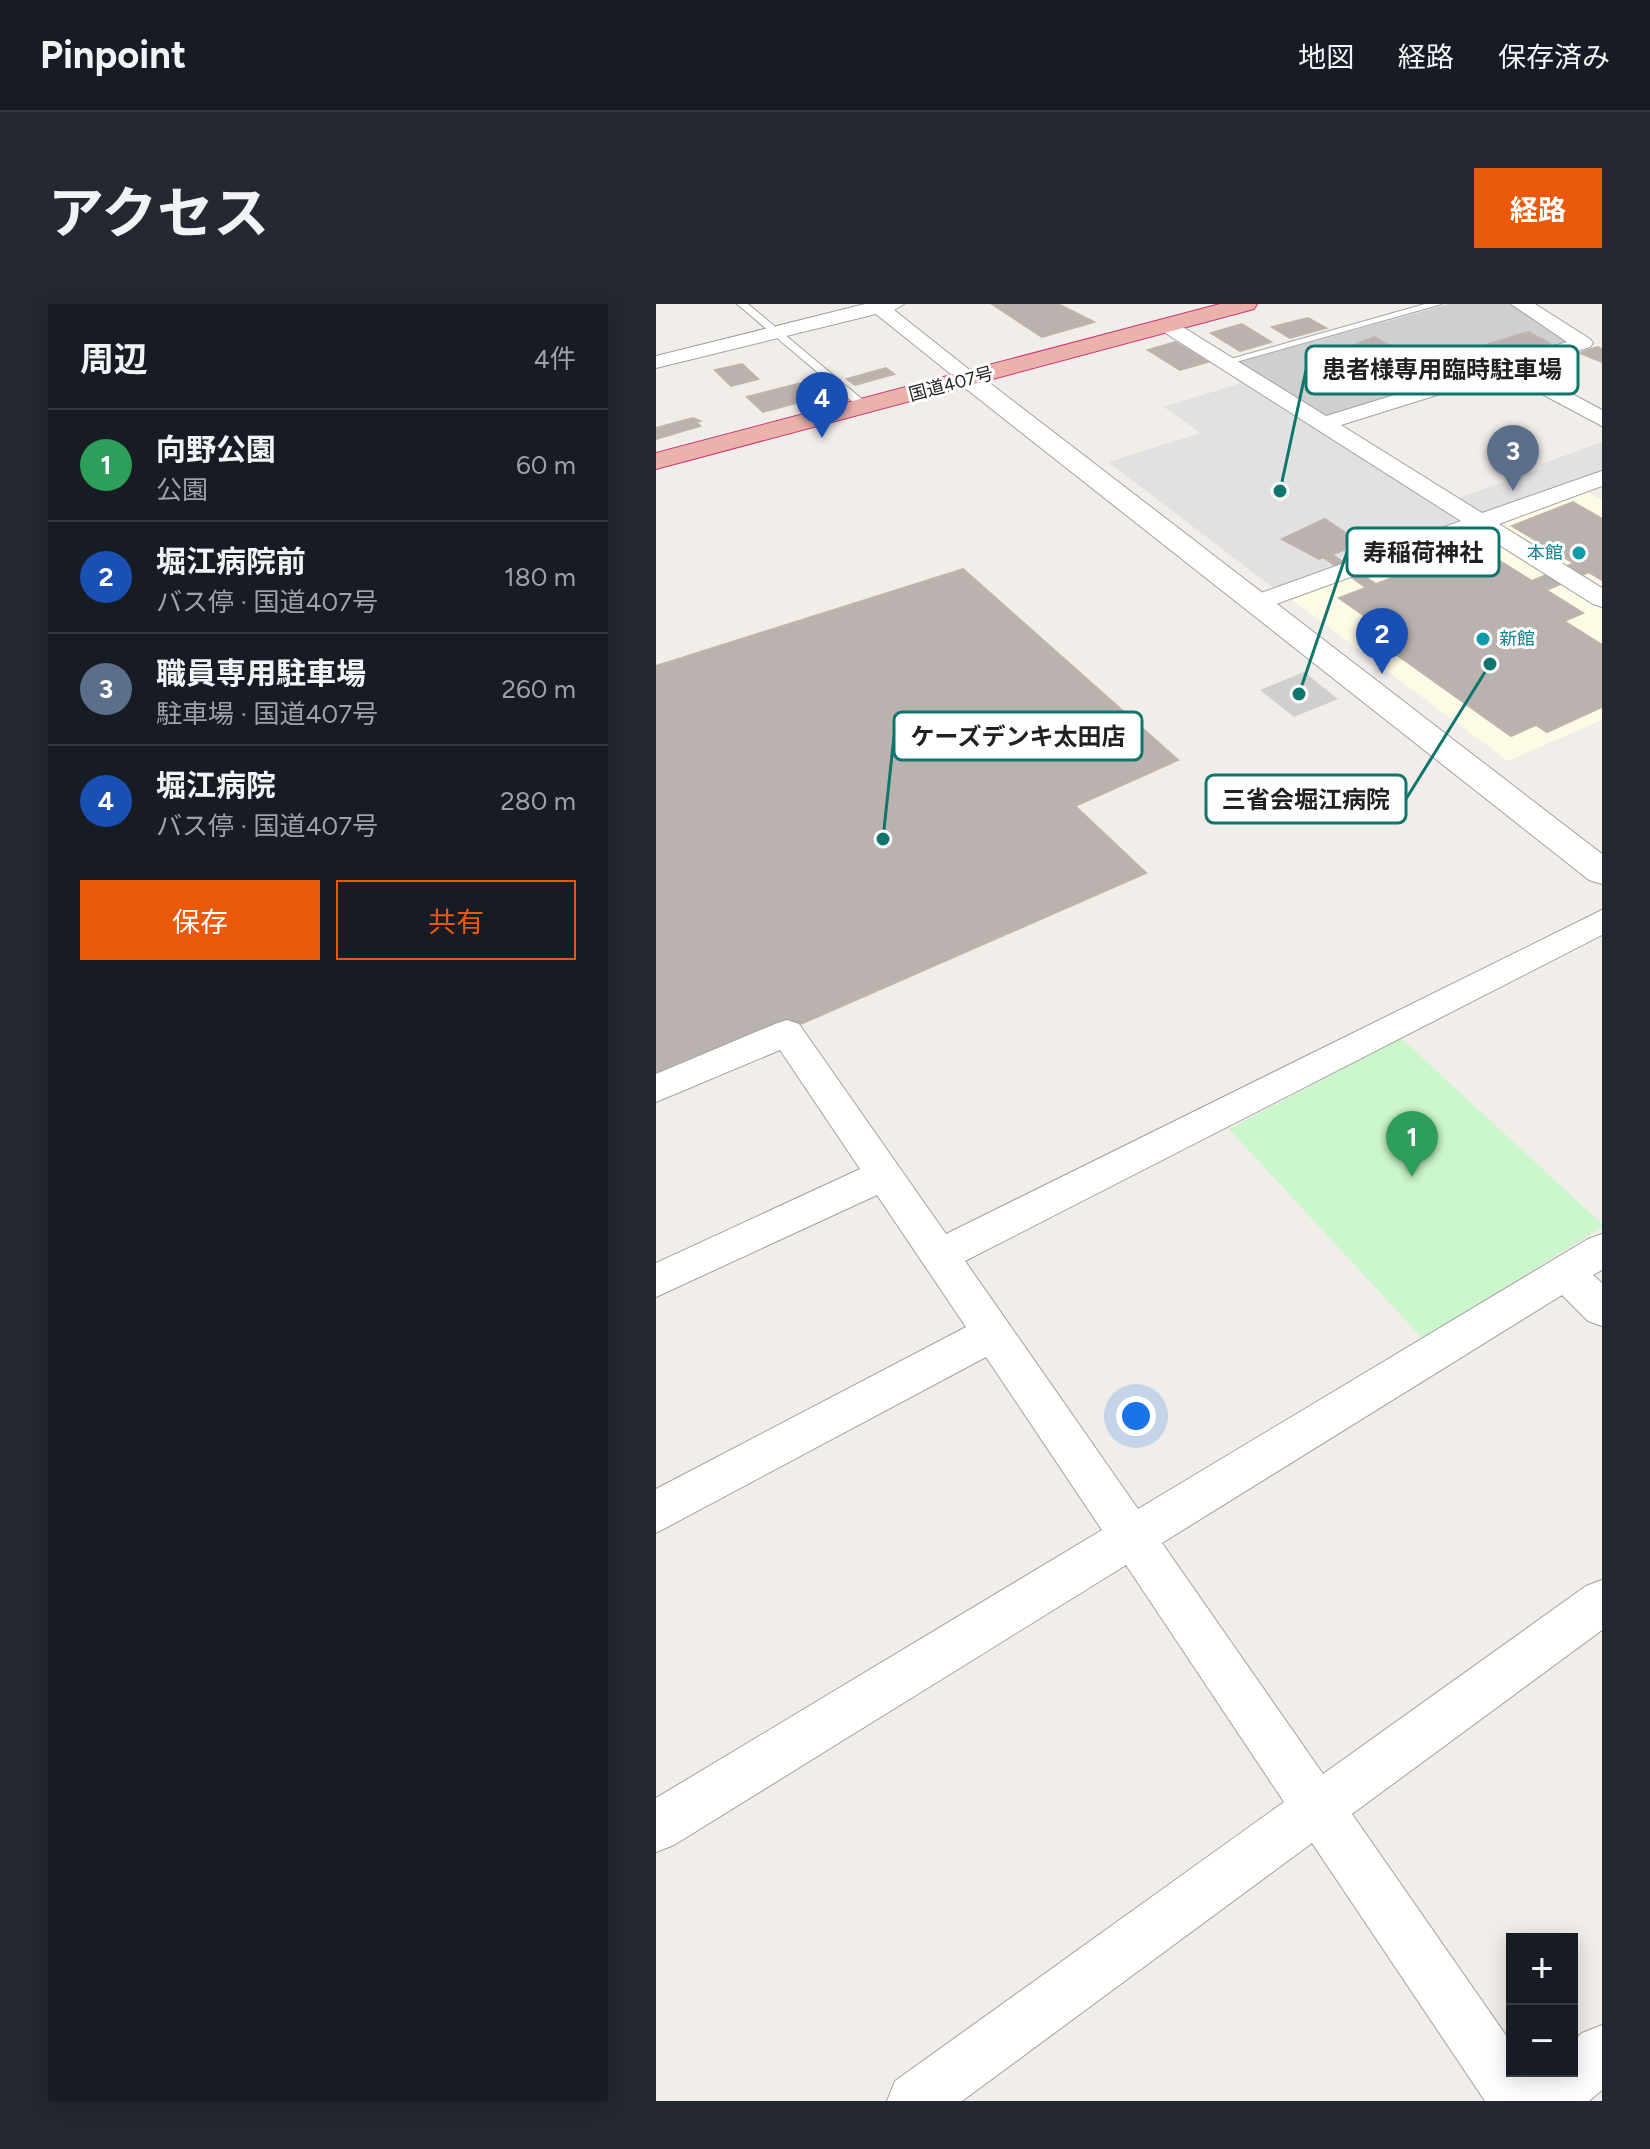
<!DOCTYPE html>
<html lang="ja">
<meta charset="utf-8">
<style>
:root{--surface:#171b24;--page:#242831;--text:#f1f3f6;--muted:#9ea1a6;--line:#363941;--accent:#ea580c}
body{margin:0;font-family:Figtree,"Noto Sans JP",sans-serif;background:var(--page);color:var(--text)}
.controls{position:absolute;right:24px;bottom:24px;display:grid;overflow:hidden;border-radius:0px;box-shadow:0 4px 20px #0003}
.controls button{width:72px;height:72px;display:grid;place-items:center;padding:0;border:0;border-bottom:2px solid var(--line);background:var(--surface);color:var(--text);font:40px sans-serif}
.you{position:absolute;left:480px;top:1112px;width:28px;height:28px;margin:-20px;border:6px solid #fff;border-radius:50%;background:#1a73e8;box-shadow:0 0 0 12px #1a73e833}
.badge{display:grid;place-items:center;width:52px;height:52px;border-radius:50%;background:var(--accent);color:#fff;font-size:26px;font-weight:700}
.pin{position:absolute;translate:-50% -66px;filter:drop-shadow(0 2px 4px #0008)}
.pin::after{content:'';position:absolute;top:42px;width:28px;height:24px;background:inherit;clip-path:polygon(0 0,100% 0,50% 100%)}
.list{margin:0;padding:0;list-style:none}
h2{display:flex;justify-content:space-between;align-items:center;height:104px;margin:0;padding:0 32px;font-size:34px}
h2 small{font-size:26px;font-weight:400;color:var(--muted)}
.list li{display:grid;grid-template-columns:52px 1fr auto;gap:24px;align-items:center;box-sizing:border-box;height:112px;padding:0 32px;border-top:2px solid var(--line)}
.list b{display:block;font-size:30px;white-space:nowrap}
.list p{margin:0;font-size:26px;white-space:nowrap;color:var(--muted)}
.list em{font-size:26px;font-style:normal;color:var(--muted)}
.actions{display:flex;gap:16px;padding:24px 32px}
.actions a{flex:1;padding:18px 0;border:2px solid var(--accent);border-radius:0px;text-align:center;font-size:28px;color:var(--accent)}
.actions .main{background:var(--accent);color:#fff}
.map{position:relative;flex:none;width:946px;height:1797px;overflow:hidden;border-radius:0px}
header{display:flex;align-items:center;gap:48px;box-sizing:border-box;height:112px;padding:0 40px;background:var(--surface);border-bottom:2px solid var(--line)}
header strong{font-size:38px}
nav{display:flex;gap:44px;margin-inline-start:auto;font-size:28px}
.intro{display:flex;align-items:center;justify-content:space-between;box-sizing:border-box;height:192px;padding:0 48px}
h1{margin:0;font-size:56px}
.button{padding:20px 36px;border-radius:0px;background:var(--accent);color:#fff;font-size:28px;font-weight:700}
main{display:flex;gap:48px;padding:0 48px}
aside{flex:1;background:var(--surface);border-radius:0px;box-shadow:0 4px 20px #0003}
.map>svg:first-child{display:block}
.education{fill:#fdfae5}
.religious{fill:#cfcfcf}
.park{fill:#ccf6cb}
.parking{fill:#e1e1e1}
.building{fill:#bab2ae;stroke:#c1b3ac;stroke-width:2}
.lines{fill:none;stroke-linecap:round;stroke-linejoin:round}
.service-casing{stroke:#a2a2a2;stroke-width:2}
.minor-casing{stroke:#a2a2a2;stroke-width:2}
.tertiary-casing{stroke:#a2a2a2;stroke-width:2}
.trunk-casing{stroke:#cd377a;stroke-width:2}
.service{fill:#fff;fill-rule:evenodd}
.minor{fill:#fff;fill-rule:evenodd}
.tertiary{fill:#fff;fill-rule:evenodd}
.trunk{fill:#ebb2ac;fill-rule:evenodd}
.culture-dot{fill:#0f9aa8;stroke:#fff;stroke-width:3}
.labels{text-anchor:middle;stroke-width:6;stroke-linejoin:round;paint-order:stroke}
.far-street-label{font-size:18px;fill:#212121;stroke:#fff}
.far-culture-label{font-size:18px;fill:#0d838f;stroke:#fff;text-anchor:end}
.leader{fill:none;stroke:#0f766e;stroke-width:3}
.callout-dot{fill:#0f766e;stroke:#fff;stroke-width:3}
.callout{fill:#fff;stroke:#0f766e;stroke-width:3}
.callout-label{font-size:24px;text-anchor:middle;font-weight:bold;fill:#212121}
</style>
<header>
<strong>Pinpoint</strong>
<nav><a>地図</a><a>経路</a><a>保存済み</a></nav>
</header>
<div class="intro"><h1>アクセス</h1><a class="button">経路</a></div>
<main>
<aside>
<h2>周辺<small>4件</small></h2>
<ul class="list">
<li><span class="badge" style="background:#2e9e5b">1</span><div><b>向野公園</b><p>公園</p></div><em>60 m</em></li>
<li><span class="badge" style="background:#1a4fb4">2</span><div><b>堀江病院前</b><p>バス停 · 国道407号</p></div><em>180 m</em></li>
<li><span class="badge" style="background:#5c6f8a">3</span><div><b>職員専用駐車場</b><p>駐車場 · 国道407号</p></div><em>260 m</em></li>
<li><span class="badge" style="background:#1a4fb4">4</span><div><b>堀江病院</b><p>バス停 · 国道407号</p></div><em>280 m</em></li>
</ul>
<div class="actions"><a class="main">保存</a><a>共有</a></div>
</aside>
<div class="map">
<svg width="946" height="1797" viewBox="0 0 946 1797">
<rect width="100%" height="100%" fill="#f1ede9"/>
<path class="education" d="M926,185L946,196V285L839,218Z
M820,227L946,305V416L852,457L636,296Z"/>
<path class="religious" d="M793,0H854L914,38L667,114L580,59Z
M648,368L682,395L638,413L604,386Z"/>
<path class="park" d="M745,734L946,920V923L767,1035L573,825Z"/>
<path class="parking" d="M585,79L803,216L619,285L452,158L545,129L508,103Z
M946,138V167L825,211L800,195L887,164L883,161Z"/>
<path class="building" d="M336,0H402L438,18L386,33Z
M652,14L670,24L634,34L616,23Z
M586,20L615,38L584,47L555,29Z
M872,28L893,39L842,55L820,44Z
M718,33L735,42L708,49L696,42Z
M519,38L552,58L524,66L492,46Z
M941,43L946,45V58L924,49Z
M86,60L102,75L75,82L59,66Z
M230,64L238,70L199,81L191,75Z
M161,75L177,89L107,108L91,93Z
M37,114L44,117L40,118L44,122L0,135V124Z
M917,198L946,215V276L856,222Z
M669,215L691,230L688,246L663,255L626,235Z
M820,242L927,309L908,317L946,341V403L891,428L880,421L855,432L709,328L723,322L683,294Z
M675,250L720,280L711,284L667,253Z
M918,259L933,268L890,286L876,277Z
M307,265L522,456L419,502L490,569L147,719L0,777V362Z"/>
<g class="lines">
<g class="service-casing">
<path id="service" d="M81,0H92L213,101V105H205Z
M769,0H786L573,60L564,58Z"/>
</g>
<g class="minor-casing">
<path id="minor" d="M248,0L238,6L320,71L324,75L320,79H306L220,10L0,64V52L209,0Z
M855,0H879L934,35L937,39L934,43L868,64L946,106V122L848,70L685,121L826,209L946,167V182L843,220L946,284V303L937,300L821,227L609,304H591L587,299L591,294L805,217L503,25L500,21L503,17H517L670,112L911,38Z
M946,606V631L309,957L482,1205L932,935L946,930V966L937,971L946,979V1022L932,1017L906,991L506,1239L667,1470L930,1282L946,1276V1326L696,1510L856,1740V1767H875L878,1771L882,1767H916V1738L926,1729L946,1721V1786L933,1797H829L656,1539L306,1797H231L239,1777L628,1498L470,1261L18,1541L0,1548V1494L446,1226L330,1053L0,1229V1185L310,1023L221,891L0,993V959L204,865L124,746L0,798V770L119,720L131,716L143,720L290,930Z"/>
</g>
<g class="tertiary-casing">
<path id="tertiary" d="M313,68L322,70L946,550V580L933,576L304,80L301,75L304,70Z"/>
</g>
<g class="trunk-casing">
<path id="trunk" d="M564,0H601L598,5L0,165V149Z"/>
</g>
<use href="#service" class="service"/>
<use href="#minor" class="minor"/>
<use href="#tertiary" class="tertiary"/>
<use href="#trunk" class="trunk"/>
</g>
<g class="culture-dot">
<circle cx="923" cy="249" r="8"/>
<circle cx="827" cy="335" r="8"/>
</g>
<g class="labels">
<g class="far-street-label">
<text transform="translate(295 80) rotate(-15)" y="6">国道407号</text>
</g>
<g class="far-culture-label">
<text x="907" y="255">本館</text>
<text x="843" y="341" text-anchor="start">新館</text>
</g>
</g>
<path class="leader" d="M624 187L650 66M643 390L691 248M227 535L238 432M834 360L750 495"/>
<g class="callout-dot">
<circle cx="624" cy="187" r="8"/>
<circle cx="643" cy="390" r="8"/>
<circle cx="227" cy="535" r="8"/>
<circle cx="834" cy="360" r="8"/>
</g>
<g class="callout">
<rect x="650" y="42" width="272" height="48" rx="8"/>
<rect x="691" y="224" width="152" height="48" rx="8"/>
<rect x="238" y="408" width="248" height="48" rx="8"/>
<rect x="550" y="471" width="200" height="48" rx="8"/>
</g>
<g class="callout-label">
<text x="786" y="74">患者様専用臨時駐車場</text>
<text x="767" y="257">寿稲荷神社</text>
<text x="362" y="441">ケーズデンキ太田店</text>
<text x="650" y="504">三省会堀江病院</text>
</g>
</svg>
<div class="controls">
<button>+</button>
<button>−</button>
</div>
<div class="you"></div>
<div class="pin badge" style="left:756px;top:873px;background:#2e9e5b">1</div>
<div class="pin badge" style="left:726px;top:370px;background:#1a4fb4">2</div>
<div class="pin badge" style="left:857px;top:187px;background:#5c6f8a">3</div>
<div class="pin badge" style="left:166px;top:134px;background:#1a4fb4">4</div>
</div>
</main>
